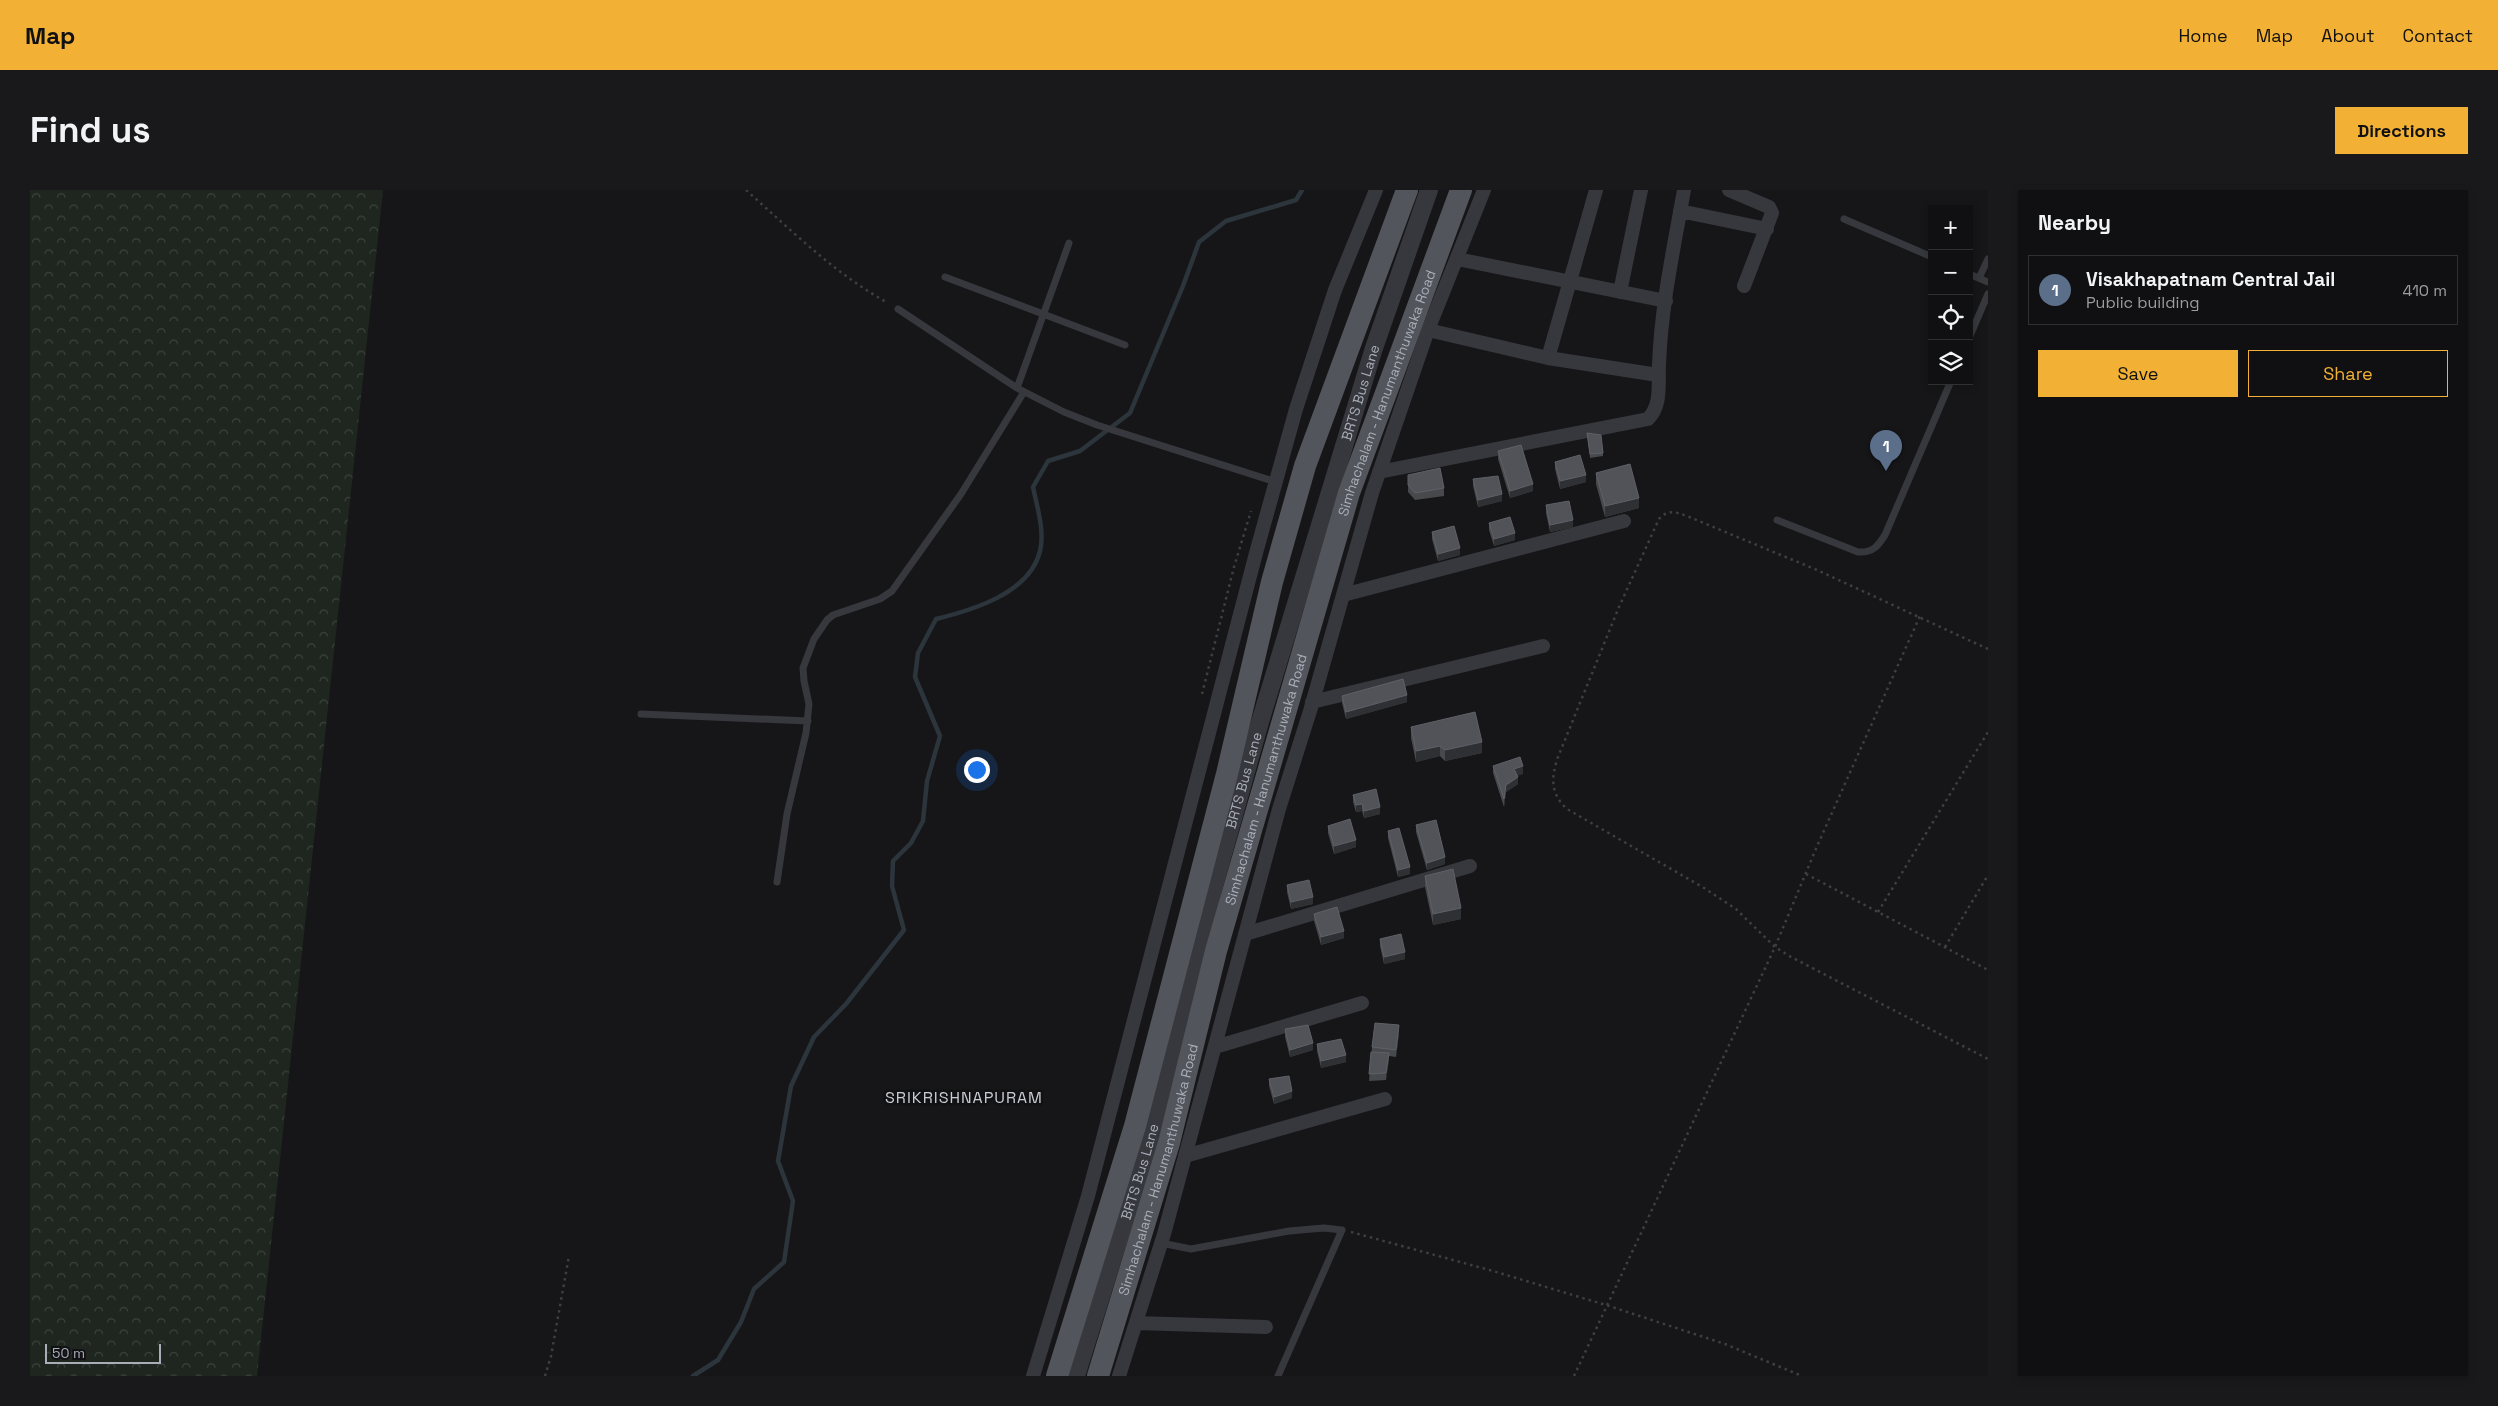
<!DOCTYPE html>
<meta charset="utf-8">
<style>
:root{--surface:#101012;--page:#19191b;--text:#f1f3f6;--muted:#9c9d9f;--line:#303032;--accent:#f2b134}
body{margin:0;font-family:"Space Grotesk",sans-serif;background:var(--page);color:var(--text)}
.controls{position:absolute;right:15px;top:15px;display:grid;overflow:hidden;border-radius:0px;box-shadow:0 2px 8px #0003}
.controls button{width:45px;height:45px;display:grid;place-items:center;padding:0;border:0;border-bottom:1px solid var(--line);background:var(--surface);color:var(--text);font:25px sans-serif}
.scale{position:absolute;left:15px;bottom:12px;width:116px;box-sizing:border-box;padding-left:5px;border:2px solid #a8adb8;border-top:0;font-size:14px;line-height:18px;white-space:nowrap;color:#a8adb8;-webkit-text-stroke:4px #111113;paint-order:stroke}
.you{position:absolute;left:946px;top:579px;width:18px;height:18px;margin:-12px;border:4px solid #fff;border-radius:50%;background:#1a73e8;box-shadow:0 0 0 8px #1a73e833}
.badge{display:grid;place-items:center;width:32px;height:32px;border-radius:50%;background:var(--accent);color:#fff;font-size:16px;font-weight:700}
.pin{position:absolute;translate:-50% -41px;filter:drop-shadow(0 1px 2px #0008)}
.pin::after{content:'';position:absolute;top:26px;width:18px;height:15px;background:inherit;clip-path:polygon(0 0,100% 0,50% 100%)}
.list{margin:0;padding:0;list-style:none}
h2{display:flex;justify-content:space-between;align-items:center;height:65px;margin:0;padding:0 20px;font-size:21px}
h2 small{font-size:16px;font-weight:400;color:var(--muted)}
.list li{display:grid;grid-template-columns:32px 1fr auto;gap:15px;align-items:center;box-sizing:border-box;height:70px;margin:0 10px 10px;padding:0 10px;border:1px solid var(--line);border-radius:0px}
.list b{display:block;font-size:19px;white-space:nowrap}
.list p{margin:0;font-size:16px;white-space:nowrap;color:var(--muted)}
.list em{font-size:16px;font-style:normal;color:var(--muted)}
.actions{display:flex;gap:10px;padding:15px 20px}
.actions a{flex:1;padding:11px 0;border:1px solid var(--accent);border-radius:0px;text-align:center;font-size:18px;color:var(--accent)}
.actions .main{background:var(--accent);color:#111}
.icon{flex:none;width:28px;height:28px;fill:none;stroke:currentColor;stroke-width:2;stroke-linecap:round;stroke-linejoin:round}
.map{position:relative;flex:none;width:1958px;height:1186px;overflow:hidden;border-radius:0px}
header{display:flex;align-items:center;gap:30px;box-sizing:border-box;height:70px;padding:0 25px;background:var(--accent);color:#111}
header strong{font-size:24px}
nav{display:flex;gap:28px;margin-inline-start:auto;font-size:18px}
.intro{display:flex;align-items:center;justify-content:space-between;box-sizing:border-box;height:120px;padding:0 30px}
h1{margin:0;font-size:35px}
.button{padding:12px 22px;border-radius:0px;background:var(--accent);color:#111;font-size:18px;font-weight:700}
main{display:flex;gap:30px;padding:0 30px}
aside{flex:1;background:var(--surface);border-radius:0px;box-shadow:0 2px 8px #0003}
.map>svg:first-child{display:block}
.forest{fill:url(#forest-crowns)}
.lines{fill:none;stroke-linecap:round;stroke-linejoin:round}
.stream{stroke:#2c353c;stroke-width:4.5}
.path{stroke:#3d3f44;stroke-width:2.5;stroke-dasharray:2.5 4;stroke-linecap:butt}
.service{stroke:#37383d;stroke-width:7}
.minor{stroke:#37383d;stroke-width:14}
.tertiary{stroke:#37383d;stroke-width:18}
.primary{stroke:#53555c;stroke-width:22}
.wall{fill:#47494d}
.shaded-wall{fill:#2f3033}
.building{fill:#525359;stroke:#5f6168}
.labels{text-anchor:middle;stroke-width:5;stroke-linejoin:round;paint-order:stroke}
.street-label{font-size:14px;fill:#a8adb8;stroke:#111113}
.quarter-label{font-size:16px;letter-spacing:1px;fill:#c9ccd4;stroke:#111113}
</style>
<header>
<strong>Map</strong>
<nav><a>Home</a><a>Map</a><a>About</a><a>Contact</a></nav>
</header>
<div class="intro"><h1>Find us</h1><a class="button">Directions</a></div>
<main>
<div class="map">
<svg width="1958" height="1186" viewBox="0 0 1958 1186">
<defs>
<pattern id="forest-crowns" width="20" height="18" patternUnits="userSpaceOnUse" patternTransform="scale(1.25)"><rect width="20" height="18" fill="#1e261f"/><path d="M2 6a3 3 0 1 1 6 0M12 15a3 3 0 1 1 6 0" fill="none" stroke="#3c433d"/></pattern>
</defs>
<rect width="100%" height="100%" fill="#161618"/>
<path class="forest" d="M0,0H353L227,1186H0Z"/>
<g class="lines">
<path class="stream" d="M663,1186L688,1170L711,1132L724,1099L754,1072L763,1011L748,971L761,896L784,847L816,814L874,740L862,696L863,671L881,653L893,631L897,591L910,546L885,487L888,463L906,429C943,420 1000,403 1010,361C1015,341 1007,317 1003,297L1018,271L1050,261L1100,223L1153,96L1169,52L1196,31L1266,10L1272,0"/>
<path class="path" d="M716,0C762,41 804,83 858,113
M1958,459L1787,380L1657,326C1646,322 1638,319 1629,329L1589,417L1528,567C1521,588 1520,603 1537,619L1674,698L1706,719L1745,757L1761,767L1958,869
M1172,504L1204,377L1221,321
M1776,684L1958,780
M1848,722L1958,542
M1915,757L1958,685
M1321,1042L1463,1081L1576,1115L1695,1154L1772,1186
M515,1186L521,1166L539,1066
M1544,1186L1745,757L1788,654L1890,426"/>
<path class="service" d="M1814,29L1902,67
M1939,84L1958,92
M915,87L1095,155
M1949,88L1958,69
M868,119L987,198L1034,222L1067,235L1246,292
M1939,148L1958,104
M987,198L1039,53
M1747,330L1828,362C1843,363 1848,356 1855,345L1921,191
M611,524L778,531
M747,692L757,624L776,543L779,514L774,491L773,478L784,449L797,430L803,425L850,409L862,401L931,304L994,202
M1131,1053L1161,1059L1259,1041L1294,1038L1312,1040L1248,1186"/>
<path class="minor" d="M1699,0L1739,17L1742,23L1714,96
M1650,21L1737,39
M1427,69L1636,111
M1590,102L1611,0
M1398,140L1518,168L1628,185
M1518,168L1566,0
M1349,282L1618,229C1632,215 1628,194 1629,175C1631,116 1644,57 1654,0
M1313,405L1594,331
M1282,512L1513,456
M1215,744L1440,676
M1185,857L1332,813
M1155,966L1355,909
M1106,1133L1236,1137
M1003,1186L1058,1006L1226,363L1266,219L1305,100L1346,0
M1089,1186L1134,1044L1249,619L1280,521L1342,303L1398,140L1454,0"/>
<path class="tertiary" id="s1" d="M1046,1186L1115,966L1153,827L1184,696L1230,532L1343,161L1399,0"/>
<g class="primary">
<path d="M1027,1186L1105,936L1197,584L1242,392L1275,276L1377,0"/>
<path id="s2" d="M1068,1186L1139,953L1186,761L1319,303L1431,0"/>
</g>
</g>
<path class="wall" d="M1557,243L1573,263V266L1560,268Z
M1468,261L1503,301L1480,308L1468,269Z
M1525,272L1556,292L1530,299L1525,279Z
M1566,283L1609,318L1575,327L1566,294Z
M1378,285L1414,298V306L1385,310L1378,302Z
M1443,289L1472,311L1448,317L1443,296Z
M1516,315L1543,337L1520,342L1516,323Z
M1459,333L1485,350L1464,356L1459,340Z
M1402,342L1430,365L1408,371L1402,349Z
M1312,506L1377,512L1316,529L1312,513Z
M1381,537L1452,563L1415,571L1410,566L1386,572L1381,548Z
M1463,576L1493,584L1487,585L1488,594L1476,602L1474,617L1463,583Z
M1323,605L1350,624L1334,628L1332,621L1326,622L1323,612Z
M1386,635L1415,674L1397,680L1386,642Z
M1298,636L1326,657L1304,664L1298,643Z
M1358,641L1380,684L1368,687L1358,648Z
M1395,686L1431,729L1403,735L1395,697Z
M1257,695L1283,714L1261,719L1257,702Z
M1284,724L1314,748L1291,755L1284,731Z
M1350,749L1375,769L1354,774L1350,756Z
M1255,839L1283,860L1260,867L1255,847Z
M1369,843L1366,867L1359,866L1356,890L1339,891L1342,857Z
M1287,854L1316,872L1291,878L1287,861Z
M1239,889L1262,908L1244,914L1239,896Z"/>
<path class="shaded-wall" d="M1556,285V292L1530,299V291Z
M1503,294V301L1480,308V301Z
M1472,304V311L1448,317V310Z
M1609,308V318L1575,327V316Z
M1543,330V337L1520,342V335Z
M1485,343V350L1464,356V349Z
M1430,358V365L1408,371V364Z
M1377,505V512L1316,529V522Z
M1452,552V563L1415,571V560Z
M1410,556V566L1386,572V561Z
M1493,576V584L1484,587V579Z
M1488,587V594L1476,602L1474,617V609L1476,595Z
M1332,614V621L1326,622V615Z
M1350,617V624L1334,628V621Z
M1326,650V657L1304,664V656Z
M1415,667V674L1397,680V673Z
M1380,677V684L1368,687V680Z
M1283,707V714L1261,719V712Z
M1431,718V729L1403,735V724Z
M1314,741V748L1291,755V747Z
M1375,762V769L1354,774V767Z
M1369,835V843L1366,867V860Z
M1283,853V860L1260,867V860Z
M1359,863V871L1356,890V883Z
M1316,865V872L1291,878V871Z
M1262,901V908L1244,914V907Z"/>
<path class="building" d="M1557,243L1571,245L1573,263L1560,264Z
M1491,255L1503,294L1480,301L1468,261Z
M1550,265L1556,285L1530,291L1525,272Z
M1600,274L1609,308L1575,316L1566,283Z
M1410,278L1414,298L1385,303L1378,295V285Z
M1468,286L1472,304L1448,310L1443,289Z
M1539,311L1543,330L1520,335L1516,315Z
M1480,327L1485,343L1464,349L1459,333Z
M1424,336L1430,358L1408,364L1402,342Z
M1373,489L1377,505L1316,522L1312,506Z
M1445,522L1452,552L1415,560L1410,556L1386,561L1381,537Z
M1490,567L1493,576L1484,579L1488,587L1476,595L1474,609L1463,576Z
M1346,599L1350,617L1334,621L1332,614L1326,615L1323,605Z
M1320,629L1326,650L1304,656L1298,636Z
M1406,630L1415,667L1397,673L1386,635Z
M1369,638L1380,677L1368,680L1358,641Z
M1423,679L1431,718L1403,724L1395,686Z
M1279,690L1283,707L1261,712L1257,695Z
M1307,717L1314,741L1291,747L1284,724Z
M1371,744L1375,762L1354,767L1350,749Z
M1345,833L1369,835L1366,860L1342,857Z
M1278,835L1283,853L1260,860L1255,839Z
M1311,849L1316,865L1291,871L1287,854Z
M1341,862L1359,863L1356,883L1339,884Z
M1259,886L1262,901L1244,907L1239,889Z"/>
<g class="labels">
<g class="street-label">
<text dy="5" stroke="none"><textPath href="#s2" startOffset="1025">Simhachalam - Hanumanthuwaka Road</textPath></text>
<text dy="5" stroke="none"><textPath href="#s1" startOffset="1024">BRTS Bus Lane</textPath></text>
<text dy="5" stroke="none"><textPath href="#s2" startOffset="620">Simhachalam - Hanumanthuwaka Road</textPath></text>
<text dy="5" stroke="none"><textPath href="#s1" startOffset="619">BRTS Bus Lane</textPath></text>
<text dy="5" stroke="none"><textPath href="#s2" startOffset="215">Simhachalam - Hanumanthuwaka Road</textPath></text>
<text dy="5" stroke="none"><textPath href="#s1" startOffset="214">BRTS Bus Lane</textPath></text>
</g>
<g class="quarter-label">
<text x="934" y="913">SRIKRISHNAPURAM</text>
</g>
</g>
</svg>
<div class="controls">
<button>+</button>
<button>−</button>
<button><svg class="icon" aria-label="locate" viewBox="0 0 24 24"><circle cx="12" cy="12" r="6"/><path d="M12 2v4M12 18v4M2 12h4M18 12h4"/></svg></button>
<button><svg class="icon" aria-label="layers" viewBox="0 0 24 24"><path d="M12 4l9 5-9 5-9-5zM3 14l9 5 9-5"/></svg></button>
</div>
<div class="scale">50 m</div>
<div class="you"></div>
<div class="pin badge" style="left:1856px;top:281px;background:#5c6f8a">1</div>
</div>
<aside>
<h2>Nearby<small></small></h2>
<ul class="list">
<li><span class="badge" style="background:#5c6f8a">1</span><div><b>Visakhapatnam Central Jail</b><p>Public building</p></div><em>410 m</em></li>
</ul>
<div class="actions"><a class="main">Save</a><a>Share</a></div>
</aside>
</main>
